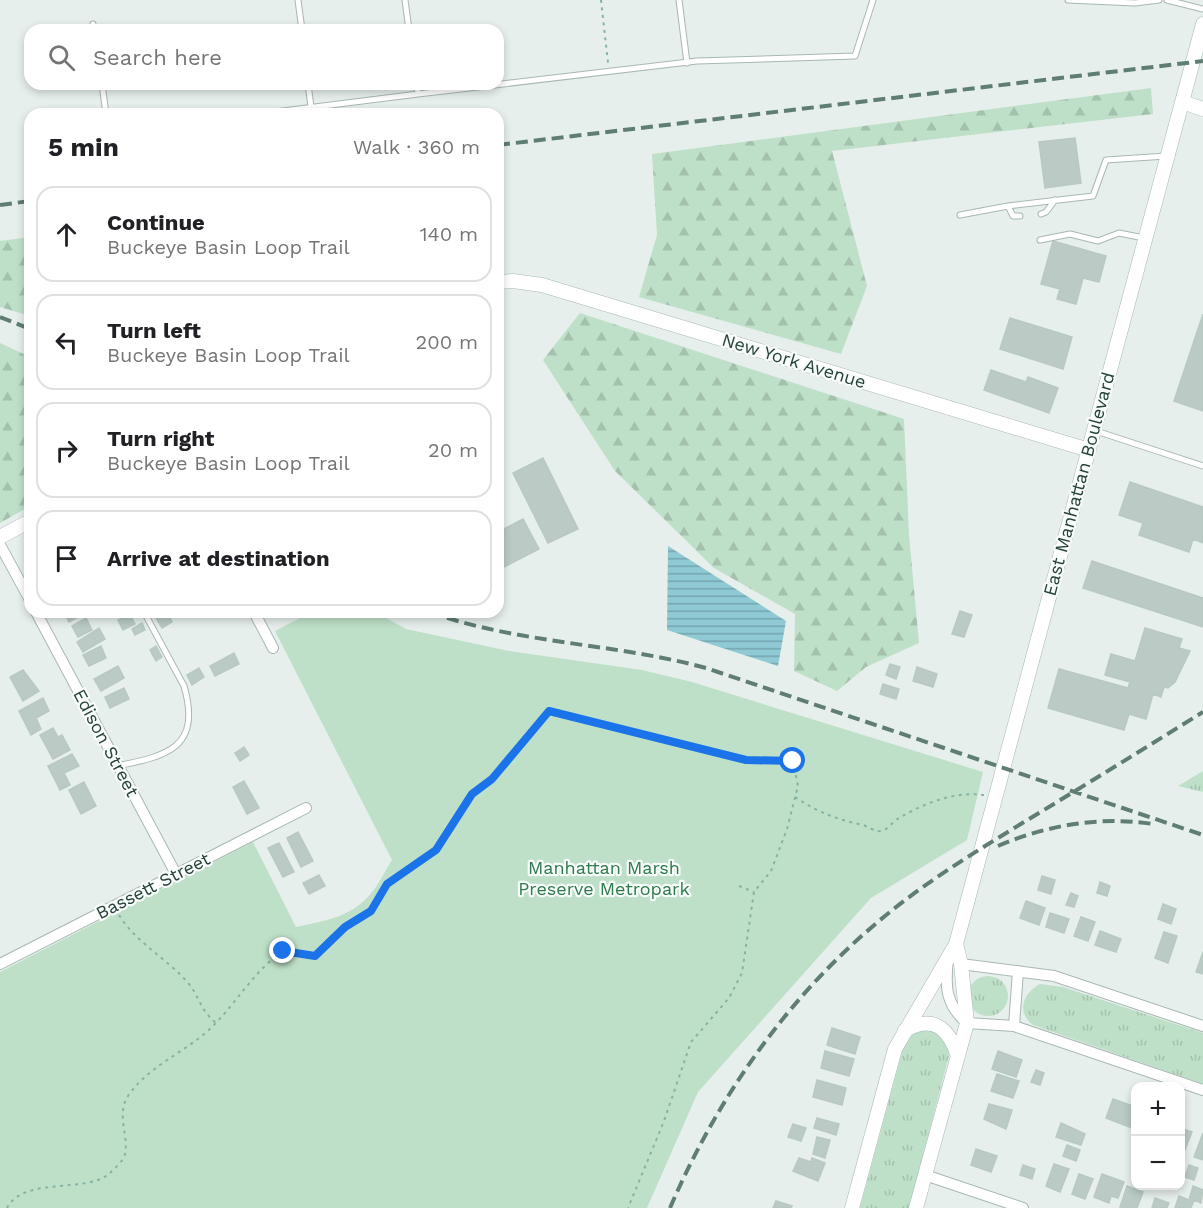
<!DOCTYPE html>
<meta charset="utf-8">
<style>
:root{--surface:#fff;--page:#f2f2f2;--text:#202124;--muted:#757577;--line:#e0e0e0}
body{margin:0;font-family:"Work Sans",sans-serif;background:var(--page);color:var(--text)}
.controls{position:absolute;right:18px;bottom:18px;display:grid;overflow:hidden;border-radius:12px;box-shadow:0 3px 9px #0003}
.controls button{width:54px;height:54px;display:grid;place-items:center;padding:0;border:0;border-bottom:2px solid var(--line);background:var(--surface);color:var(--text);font:30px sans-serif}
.stop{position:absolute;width:18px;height:18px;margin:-14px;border:4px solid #1a73e8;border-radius:50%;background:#fff}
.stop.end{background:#1a73e8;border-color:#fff;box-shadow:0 2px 6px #0008}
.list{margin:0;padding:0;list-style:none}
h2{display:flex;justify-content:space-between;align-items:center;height:78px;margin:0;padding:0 24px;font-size:26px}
h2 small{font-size:20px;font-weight:400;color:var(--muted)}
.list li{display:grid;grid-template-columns:39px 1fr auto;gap:18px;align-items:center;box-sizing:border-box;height:96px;margin:0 12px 12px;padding:0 12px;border:2px solid var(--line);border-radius:18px}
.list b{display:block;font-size:22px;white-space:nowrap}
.list p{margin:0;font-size:20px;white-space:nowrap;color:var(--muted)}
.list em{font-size:20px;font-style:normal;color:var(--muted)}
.icon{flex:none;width:33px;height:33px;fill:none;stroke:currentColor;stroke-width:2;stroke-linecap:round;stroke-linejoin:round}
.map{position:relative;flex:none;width:1203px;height:1208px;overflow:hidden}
.search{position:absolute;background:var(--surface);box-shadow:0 3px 9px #0003;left:24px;top:24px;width:480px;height:66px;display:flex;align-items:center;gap:15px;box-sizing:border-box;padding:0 21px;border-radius:18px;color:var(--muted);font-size:22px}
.panel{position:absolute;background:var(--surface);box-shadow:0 3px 9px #0003;left:24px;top:108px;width:480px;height:510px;border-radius:18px}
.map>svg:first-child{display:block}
.grass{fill:url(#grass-tufts)}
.forest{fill:url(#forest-firs)}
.green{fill:#bfe0c8}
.water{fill:url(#water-rules)}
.building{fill:#bbcac4;stroke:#b8c9c2;stroke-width:1.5}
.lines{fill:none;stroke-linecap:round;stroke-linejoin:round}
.service-casing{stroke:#a8b8b2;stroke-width:7}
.minor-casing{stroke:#a8b8b2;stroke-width:12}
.tertiary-casing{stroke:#a8b8b2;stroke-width:15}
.path{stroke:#86b3a5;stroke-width:2;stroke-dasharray:3 4.5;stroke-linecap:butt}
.service{stroke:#fff;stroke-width:5}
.minor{stroke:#fff;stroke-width:10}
.tertiary{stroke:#fff;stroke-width:14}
.rail{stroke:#5f7d75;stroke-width:4;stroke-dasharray:12 6;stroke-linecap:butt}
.route{stroke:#1a73e8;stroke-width:8}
.labels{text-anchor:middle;stroke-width:4.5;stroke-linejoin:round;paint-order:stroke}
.street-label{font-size:18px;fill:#24423a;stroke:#f7fbf9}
.park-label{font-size:18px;fill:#2d7a4b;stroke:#f7fbf9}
</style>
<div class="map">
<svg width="1203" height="1208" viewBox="0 0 1203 1208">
<defs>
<pattern id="grass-tufts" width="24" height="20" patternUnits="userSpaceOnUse" patternTransform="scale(1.5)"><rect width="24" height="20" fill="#bfe0c8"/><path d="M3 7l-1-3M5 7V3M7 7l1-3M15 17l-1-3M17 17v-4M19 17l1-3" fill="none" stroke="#a4c1ad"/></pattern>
<pattern id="forest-firs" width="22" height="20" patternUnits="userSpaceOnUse" patternTransform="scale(1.5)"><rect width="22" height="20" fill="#bfe0c8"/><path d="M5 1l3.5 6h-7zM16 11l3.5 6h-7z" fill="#a4c1ad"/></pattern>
<pattern id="water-rules" width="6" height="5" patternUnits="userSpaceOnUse" patternTransform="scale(1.5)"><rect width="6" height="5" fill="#8ec9d4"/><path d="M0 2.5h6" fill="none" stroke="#74a5ad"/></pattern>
</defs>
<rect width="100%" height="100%" fill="#e6efeb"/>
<path class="grass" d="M1203,771V792L1178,786Z
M968 996a20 20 0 1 1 40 0a20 20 0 1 1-40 0Z
M1040,984L1063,987L1203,1033V1084L1033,1025C1016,1012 1023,993 1040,984Z
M923,1028L940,1032L948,1047L949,1056L909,1208H860L903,1049L908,1038Z"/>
<path class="forest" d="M1151,88L1153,114L832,151L867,286L841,354L639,297L657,235L652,154Z
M30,237V316L0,307V241Z
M580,313L904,419L909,535L919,643L866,667L837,691L794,671L795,614L714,568L615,471L543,360Z
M0,343L30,357V506L0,523Z"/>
<path class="green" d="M312,612H375L406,629L509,651L642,670L692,682L983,772L967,840L871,898L698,1092L647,1208H0V972L253,842L296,927C324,921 353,917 372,892C380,883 385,870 392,860L275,631Z"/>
<path class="water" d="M668,546L786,621L778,666L667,630Z"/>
<path class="building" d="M1075,138L1081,183L1045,188L1039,142Z
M1053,241L1106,256L1099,282L1083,278L1076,304L1057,299L1060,289L1041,284Z
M1203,314V411L1174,401Z
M1010,318L1072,337L1063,369L1000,349Z
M991,370L1026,382L1028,377L1058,388L1049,413L984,390Z
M543,458L578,529L548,543L513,473Z
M1130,482L1203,507V543L1193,539L1189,552L1139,535L1143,523L1119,515Z
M523,519L539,549L498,570V532Z
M1092,561L1203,598V627L1083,588Z
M960,611L972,615L964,637L952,634Z
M64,612H87L69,622Z
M167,612L172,622L162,628L156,618Z
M130,614L135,624L123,630L118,620Z
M86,618L92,630L78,637L72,626Z
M142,623L145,630L135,635L132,629Z
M99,628L105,639L83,652L77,642Z
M1145,628L1182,639L1179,648L1190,651L1175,682L1168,688L1164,687L1161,697L1153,694L1146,719L1129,714L1124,730L1048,708L1059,669L1128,688L1130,682L1105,675L1111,654L1135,661Z
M101,646L106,658L89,666L83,655Z
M156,646L162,657L156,661L150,650Z
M234,653L239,664L215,676L210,666Z
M890,664L900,667L896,679L886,675Z
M118,666L124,678L101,691L94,679Z
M917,667L937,674L933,687L913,681Z
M199,668L204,677L192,685L187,675Z
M23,670L39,691L23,701L10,677Z
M883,684L899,689L896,699L880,694Z
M124,688L129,699L110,708L105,697Z
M43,698L49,711L36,718L41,729L31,735L19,711Z
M53,728L58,737L62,735L70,750L53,759L40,735Z
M244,747L249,755L240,761L235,753Z
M72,754L79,766L64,773L70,785L60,790L48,766Z
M244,781L259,808L247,814L233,787Z
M84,782L96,806L81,814L69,790Z
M298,832L313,861L301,867L287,838Z
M279,843L294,872L283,877L268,848Z
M319,875L325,886L309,894L303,883Z
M1042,876L1055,880L1051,894L1038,890Z
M1100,882L1110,886L1107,896L1097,893Z
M1071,893L1078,896L1074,907L1066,905Z
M1026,901L1045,908L1039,925L1020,918Z
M1163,904L1176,909L1171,924L1158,919Z
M1050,913L1069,919L1064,933L1046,927Z
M1081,917L1095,922L1088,941L1074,936Z
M1100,931L1121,939L1116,952L1095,945Z
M1164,932L1177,936L1168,963L1155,958Z
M1203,952V974L1196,972Z
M832,1028L860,1037L855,1054L827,1045Z
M825,1051L854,1059L849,1076L821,1068Z
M998,1051L1022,1060L1016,1077L992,1069Z
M1036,1070L1044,1073L1040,1085L1031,1082Z
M997,1074L1019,1081L1013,1098L991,1091Z
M817,1080L846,1088L842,1105L813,1097Z
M1113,1099L1136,1107L1132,1128L1106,1118Z
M989,1104L1012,1110L1006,1129L984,1119Z
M817,1118L839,1124L836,1135L814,1128Z
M1061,1123L1085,1134L1081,1145L1056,1137Z
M793,1124L806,1128L801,1141L788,1137Z
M1180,1128L1192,1132L1184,1152L1180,1151Z
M1203,1133V1160L1194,1157Z
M817,1137L830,1140L825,1158L813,1154Z
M1067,1145L1080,1150L1076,1161L1063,1156Z
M976,1149L997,1156L991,1172L971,1165Z
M799,1158L811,1162L812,1158L825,1163L818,1181L793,1171Z
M1054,1164L1069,1169L1060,1192L1046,1186Z
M1023,1165L1035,1169L1032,1179L1020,1175Z
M1189,1165L1198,1168L1194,1180L1185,1177Z
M1079,1174L1093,1179L1085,1199L1072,1194Z
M1102,1174L1124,1182L1118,1198L1111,1196L1109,1203L1094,1197Z
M1127,1186L1143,1192L1137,1208L1120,1207Z
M1193,1186L1203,1190L1201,1203L1194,1200L1191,1208H1175L1179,1196L1189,1200Z
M1155,1198L1169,1203L1167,1208H1152Z
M776,1201L792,1206L791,1208H773Z"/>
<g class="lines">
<g class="service-casing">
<path id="service" d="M298,0L302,30
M405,0L409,30
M679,0L687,63
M1068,0L1135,3L1159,0
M1167,0L1203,9
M93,24L94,30
M102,84L106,114
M308,84L311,107
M417,84L418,94L697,61L855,56L873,0
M259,114L418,94
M1008,206L1013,216H1020
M1041,214L1046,212L1055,200
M960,215L1008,206L1093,196L1106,160L1166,156
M1040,240L1070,234L1098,241L1119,233L1144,238
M1096,431L1203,466
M117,766C167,756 202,748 184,686L144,612"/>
</g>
<g class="minor-casing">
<path id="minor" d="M0,545L30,600
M36,612L176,874
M254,612L273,648
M948,959C945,986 945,1004 967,1023L1014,1026L1203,1090
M0,964L306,808
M961,964L1054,976L1203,1026
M1014,1026L1018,971
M925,1175L1023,1208"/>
</g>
<g class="tertiary-casing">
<path id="tertiary" d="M1182,102L1203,109
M498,282L513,281L542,285L1089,450
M0,537L30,521
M905,1030C934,1014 949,1029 958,1056
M852,1208L895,1049L956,944L1203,24
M916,1208L967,1023L961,964L956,944"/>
</g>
<path class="path" d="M601,0L608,63
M795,797C819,813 836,819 863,825C869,827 875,832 881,831C888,830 893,821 899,818C925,803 954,791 984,795
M739,886L754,892
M119,915C137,944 168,959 189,984C200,998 200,1010 216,1023
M7,1208C24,1175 89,1195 111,1172C115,1168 124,1160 125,1154C129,1135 116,1115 128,1096C149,1065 185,1053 212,1027C237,1002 254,971 283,951L315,956L345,927L371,911L387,884L436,850L472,794L492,779L549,711L745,760L793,761L798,786L787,829L771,871L754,892L742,973L729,998L691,1042L664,1121L628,1208"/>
<use href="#service" class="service"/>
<use href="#minor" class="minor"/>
<use href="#tertiary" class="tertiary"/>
<path class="rail" d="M498,145L1203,61
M0,205L30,201
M0,317L30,329
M430,612C518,644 615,643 706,668L1203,835
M998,846C1047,825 1100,816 1153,824
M670,1208C716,1101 783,1003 872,927C920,885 975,852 1029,819C1087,784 1145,748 1203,712"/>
</g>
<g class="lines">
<path class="route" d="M283,951L315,956L345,927L371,911L387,884L436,850L472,794L492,779L549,711L746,760L793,761"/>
</g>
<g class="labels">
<g class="street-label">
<text transform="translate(794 361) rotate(17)" y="6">New York Avenue</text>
<text transform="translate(1079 484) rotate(-75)" y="6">East Manhattan Boulevard</text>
<text transform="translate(106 743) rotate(62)" y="6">Edison Street</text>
<text transform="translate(153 886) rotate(-27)" y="6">Bassett Street</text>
</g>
<g class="park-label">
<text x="604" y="874">Manhattan Marsh<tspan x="604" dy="21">Preserve Metropark</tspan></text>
</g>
</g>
</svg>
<div class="controls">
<button>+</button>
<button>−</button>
</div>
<div class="stop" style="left:793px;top:761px"></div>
<div class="stop end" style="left:283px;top:951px"></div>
<div class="search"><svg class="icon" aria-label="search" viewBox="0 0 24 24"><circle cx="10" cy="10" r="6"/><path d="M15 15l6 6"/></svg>Search here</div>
<section class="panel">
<h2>5 min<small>Walk · 360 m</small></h2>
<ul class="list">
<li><svg class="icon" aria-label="ahead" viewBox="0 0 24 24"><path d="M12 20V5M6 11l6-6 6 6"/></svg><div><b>Continue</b><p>Buckeye Basin Loop Trail</p></div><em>140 m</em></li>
<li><svg class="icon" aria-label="left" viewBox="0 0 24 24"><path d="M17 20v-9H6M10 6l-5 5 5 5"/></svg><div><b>Turn left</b><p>Buckeye Basin Loop Trail</p></div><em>200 m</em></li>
<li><svg class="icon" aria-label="right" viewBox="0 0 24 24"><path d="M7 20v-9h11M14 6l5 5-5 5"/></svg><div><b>Turn right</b><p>Buckeye Basin Loop Trail</p></div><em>20 m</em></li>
<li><svg class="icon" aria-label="arrive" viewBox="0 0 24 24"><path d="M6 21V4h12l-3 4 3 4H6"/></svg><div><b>Arrive at destination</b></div></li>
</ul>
</section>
</div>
